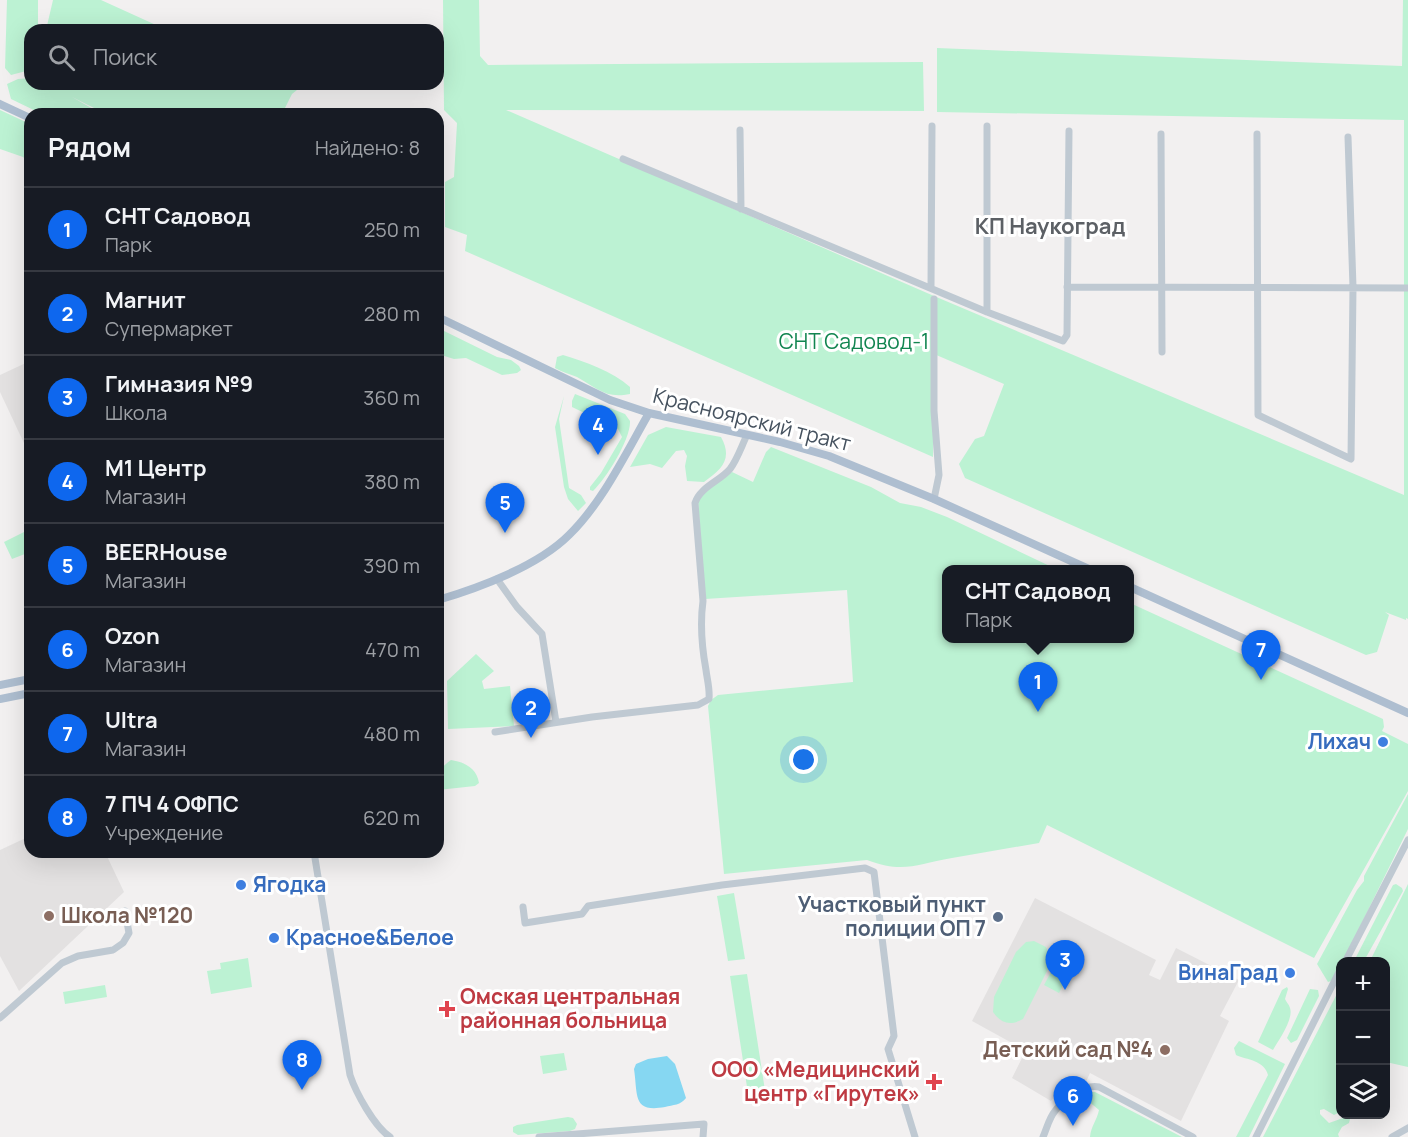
<!DOCTYPE html>
<html lang="ru">
<meta charset="utf-8">
<style>
:root{--surface:#171b24;--page:#20242c;--text:#f1f3f6;--muted:#9ea1a6;--line:#363941;--accent:#0e67ee}
body{margin:0;font-family:Manrope,sans-serif;background:var(--page);color:var(--text)}
.controls{position:absolute;right:18px;bottom:18px;display:grid;overflow:hidden;border-radius:12px;box-shadow:0 6px 24px #0002}
.controls button{width:54px;height:54px;display:grid;place-items:center;padding:0;border:0;border-bottom:2px solid var(--line);background:var(--surface);color:var(--text);font:30px sans-serif}
.you{position:absolute;left:804px;top:760px;width:21px;height:21px;margin:-15px;border:4px solid #fff;border-radius:50%;background:#1a73e8;box-shadow:0 0 0 9px #1a73e833}
.badge{display:grid;place-items:center;width:39px;height:39px;border-radius:50%;background:var(--accent);color:#fff;font-size:20px;font-weight:700}
.pin{position:absolute;translate:-50% -50px;filter:drop-shadow(0 2px 3px #0008)}
.pin::after{content:'';position:absolute;top:32px;width:21px;height:18px;background:inherit;clip-path:polygon(0 0,100% 0,50% 100%)}
.popup{position:absolute;left:942px;top:565px;width:192px;height:78px;box-sizing:border-box;display:grid;place-content:center;border-radius:12px;background:var(--surface);filter:drop-shadow(0 2px 4px #0005);font-size:20px;white-space:nowrap;color:var(--muted)}
.popup b{font-size:22px;color:var(--text)}
.popup::after{content:'';position:absolute;left:50%;top:100%;margin-left:-12px;border:12px solid transparent;border-top-color:var(--surface)}
.list{margin:0;padding:0;list-style:none}
h2{display:flex;justify-content:space-between;align-items:center;height:78px;margin:0;padding:0 24px;font-size:26px}
h2 small{font-size:20px;font-weight:400;color:var(--muted)}
.list li{display:grid;grid-template-columns:39px 1fr auto;gap:18px;align-items:center;box-sizing:border-box;height:84px;padding:0 24px;border-top:2px solid var(--line)}
.list b{display:block;font-size:22px;white-space:nowrap}
.list p{margin:0;font-size:20px;white-space:nowrap;color:var(--muted)}
.list em{font-size:20px;font-style:normal;color:var(--muted)}
.icon{flex:none;width:33px;height:33px;fill:none;stroke:currentColor;stroke-width:2;stroke-linecap:round;stroke-linejoin:round}
.map{position:relative;flex:none;width:1408px;height:1137px;overflow:hidden}
.search{position:absolute;background:var(--surface);box-shadow:0 6px 24px #0002;left:24px;top:24px;width:420px;height:66px;display:flex;align-items:center;gap:15px;box-sizing:border-box;padding:0 21px;border-radius:18px;color:var(--muted);font-size:22px}
.panel{position:absolute;background:var(--surface);box-shadow:0 6px 24px #0002;left:24px;top:108px;width:420px;height:750px;border-radius:18px}
.map>svg:first-child{display:block}
.education{fill:#e3e1e1}
.green{fill:#bcf2d3}
.water{fill:#86d7f2}
.lines{fill:none;stroke-linecap:round;stroke-linejoin:round}
.minor{stroke:#bfc9d2;stroke-width:7}
.major{stroke:#aebed0;stroke-width:8}
.shop-dot{fill:#3f7fe0;stroke:#fff;stroke-width:2}
.education-dot{fill:#8d6e63;stroke:#fff;stroke-width:2}
.service-dot{fill:#5c6f8a;stroke:#fff;stroke-width:2}
.health-dot{fill:#e0444e;stroke:#fff;stroke-width:2}
.labels{text-anchor:middle;stroke-width:6;stroke-linejoin:round;paint-order:stroke}
.park-label{font-size:21px;fill:#118550;stroke:#fff}
.street-label{font-size:21px;fill:#46525f;stroke:#fff}
.shop-label{font-size:21px;font-weight:bold;fill:#366cbe;stroke:#fff;text-anchor:end}
.service-label{font-size:21px;font-weight:bold;fill:#4e5e75;stroke:#fff;text-anchor:end}
.education-label{font-size:21px;font-weight:bold;fill:#785e54;stroke:#fff;text-anchor:start}
.health-label{font-size:21px;font-weight:bold;fill:#be3a42;stroke:#fff;text-anchor:start}
.neighbourhood-label{font-size:22px;font-weight:bold;fill:#5c6065;stroke:#fff}
</style>
<div class="map">
<svg width="1408" height="1137" viewBox="0 0 1408 1137">
<rect width="100%" height="100%" fill="#f2f0f0"/>
<path class="education" d="M30,361V456L0,392V375Z
M30,836V852H105L124,892L19,991L0,956V850Z
M1035,898L1156,960L1149,975L1160,980L1176,948L1239,980L1220,1016L1229,1021L1181,1121L1090,1073L1085,1084L1077,1087L1064,1081L1051,1101L1012,1078L1022,1058L1012,1043L972,1021Z"/>
<path class="green" d="M7,0H38V30H30V70L11,75L5,68Z
M53,0H101L167,30H46Z
M443,0H479L480,56L488,65L923,62L924,111L506,110L934,296L1404,495V120L937,112V48L1402,66L1403,0H1408V619L1406,618V620L1385,612L1389,615L1377,652L1366,655L965,478L959,464L975,439L984,436L1004,384L934,354L933,457L465,251L467,235L445,227V182L454,177L457,123L444,110Z
M30,78V84H285L297,90L292,94L282,114H106L72,97L102,114H42L11,99L7,84L18,79Z
M0,110L30,124V163L23,157L0,149Z
M438,328L497,357L511,360L519,366L521,370L517,373L502,375L466,358L454,359L438,354Z
M563,355C586,362 612,371 630,387V394C605,399 597,388 577,377C570,374 562,372 555,368L557,357Z
M575,394L625,414L630,421C631,439 606,479 593,491L590,490V487L601,473L622,437L618,429L572,407V401Z
M564,396L559,419L569,488L581,495L586,503L578,511L568,499L564,487L555,427Z
M666,427L721,437C733,459 722,469 704,482L687,481L685,466L687,456L684,450L676,451L662,468L650,464L630,467L648,435Z
M771,447L871,487L900,503L921,507L947,517L1056,569L946,570V638H1130V603L1383,719L1384,727L1382,731L1408,744V791L1314,958L1047,825L1039,843C1010,848 981,853 952,858C916,864 904,874 867,860L724,874L708,706L711,700L718,695L853,682L847,590L705,599L698,501C707,490 718,477 732,472L753,482L766,452Z
M30,529V552L12,559L4,542Z
M476,654L494,671L482,681L484,689L510,686L514,726L448,729L447,681Z
M451,760C464,762 477,768 479,783L475,786L438,790C438,775 438,769 451,760Z
M1408,794V829L1343,961L1340,962V967L1334,980L1328,982L1317,964L1357,890L1364,881V876Z
M1396,884L1402,888L1403,891L1364,961H1354L1393,885Z
M1408,884V1067L1386,1062V962L1370,961Z
M734,893L745,959L728,961L717,896Z
M1034,941L1046,947L1051,960L1049,967L1023,1019C1011,1026 1001,1024 993,1012L994,997L1016,952L1026,942Z
M1060,955L1074,963L1059,993L1044,985Z
M248,958L252,987L211,994L207,971L221,969L220,963Z
M747,974L766,1097L749,1100L730,976Z
M105,985L107,997L65,1004L63,992Z
M1287,987L1288,989L1285,999C1286,1002 1289,1004 1290,1008C1294,1019 1278,1041 1273,1050L1258,1042L1282,990Z
M1340,988V1112L1334,1115L1324,1109L1320,1110V1114L1329,1123L1346,1117L1350,1119L1349,1123L1342,1127L1338,1134L1339,1137H1263Z
M1310,989L1318,990L1319,996L1297,1040L1291,1043L1287,1038Z
M1239,1041L1285,1064L1249,1137H1236L1268,1075C1264,1060 1247,1060 1236,1055L1234,1048Z
M564,1053L567,1070L543,1074L540,1056Z
M1090,1092H1095L1182,1137H1090C1091,1126 1097,1120 1099,1110L1087,1100V1095Z
M568,1117L573,1118L577,1124L575,1129L570,1131L518,1135L513,1132V1127L517,1125Z"/>
<path class="water" d="M667,1056L675,1064L686,1098C681,1105 673,1105 665,1107C632,1113 638,1095 634,1069L636,1064L648,1059Z"/>
<g class="lines">
<path class="minor" d="M987,126V312
M740,130L741,209
M1161,134L1162,352
M1257,134L1258,415L1351,459L1353,287L1348,137
M623,159L987,312L1063,341L1067,335L1069,131
M1067,287L1408,288
M931,288L932,126
M934,299V411L939,475L934,499
M497,579L517,607L542,634L556,722
M495,732L592,717L698,705L709,699C710,689 707,679 706,670C702,648 700,623 703,601L695,503C700,487 720,481 730,469C737,460 742,445 747,435
M314,852L350,1075C356,1093 374,1126 390,1137
M523,907L525,923L582,914L588,906L722,885L865,868L874,872L894,1036L888,1049L915,1137
M1345,962L1408,840
M0,1018L62,963L78,956L113,950L123,943L129,933L125,911
M539,1137L704,1124L703,1137
M1043,1137C1047,1128 1049,1118 1055,1111C1064,1098 1084,1084 1099,1087L1193,1137
M1256,1137L1340,970
M1392,1137L1408,1128"/>
<path class="major" d="M0,104L30,118
M438,317L610,400L649,413L780,442L829,456L934,499L1091,570
M1130,587L1408,713
M438,600C479,588 538,566 569,535C602,503 626,453 649,413
M0,685L30,679
M0,699L30,693"/>
</g>
<g class="shop-dot">
<circle cx="1383" cy="742" r="6"/>
<circle cx="241" cy="885" r="6"/>
<circle cx="274" cy="938" r="6"/>
<circle cx="1290" cy="973" r="6"/>
</g>
<g class="education-dot">
<circle cx="49" cy="916" r="6"/>
<circle cx="1165" cy="1050" r="6"/>
</g>
<circle class="service-dot" cx="998" cy="917" r="6"/>
<g class="health-dot">
<path d="M444 1000h6v6h6v6h-6v6h-6v-6h-6v-6h6z"/>
<path d="M931 1073h6v6h6v6h-6v6h-6v-6h-6v-6h6z"/>
</g>
<g class="labels">
<g class="park-label">
<text x="854" y="349">СНТ Садовод-1</text>
</g>
<g class="street-label">
<text transform="translate(752 420) rotate(14)" y="7">Красноярский тракт</text>
</g>
<g class="shop-label">
<text x="1371" y="749">Лихач</text>
<text x="253" y="892" text-anchor="start">Ягодка</text>
<text x="286" y="945" text-anchor="start">Красное&amp;Белое</text>
<text x="1278" y="980">ВинаГрад</text>
</g>
<g class="service-label">
<text x="986" y="912">Участковый пункт<tspan x="986" dy="24">полиции ОП 7</tspan></text>
</g>
<g class="education-label">
<text x="61" y="923">Школа №120</text>
<text x="1153" y="1057" text-anchor="end">Детский сад №4</text>
</g>
<g class="health-label">
<text x="460" y="1004">Омская центральная<tspan x="460" dy="24">районная больница</tspan></text>
<text x="920" y="1077" text-anchor="end">ООО «Медицинский<tspan x="920" dy="24">центр «Гирутек»</tspan></text>
</g>
<g class="neighbourhood-label">
<text x="1050" y="234">КП Наукоград</text>
</g>
</g>
</svg>
<div class="controls">
<button>+</button>
<button>−</button>
<button><svg class="icon" aria-label="layers" viewBox="0 0 24 24"><path d="M12 4l9 5-9 5-9-5zM3 14l9 5 9-5"/></svg></button>
</div>
<div class="you"></div>
<div class="pin badge" style="left:1038px;top:712px">1</div>
<div class="popup"><b>СНТ Садовод</b>Парк</div>
<div class="pin badge" style="left:531px;top:738px">2</div>
<div class="pin badge" style="left:1065px;top:990px">3</div>
<div class="pin badge" style="left:598px;top:455px">4</div>
<div class="pin badge" style="left:505px;top:533px">5</div>
<div class="pin badge" style="left:1073px;top:1126px">6</div>
<div class="pin badge" style="left:1261px;top:680px">7</div>
<div class="pin badge" style="left:302px;top:1090px">8</div>
<div class="search"><svg class="icon" aria-label="search" viewBox="0 0 24 24"><circle cx="10" cy="10" r="6"/><path d="M15 15l6 6"/></svg>Поиск</div>
<section class="panel">
<h2>Рядом<small>Найдено: 8</small></h2>
<ul class="list">
<li><span class="badge">1</span><div><b>СНТ Садовод</b><p>Парк</p></div><em>250 m</em></li>
<li><span class="badge">2</span><div><b>Магнит</b><p>Супермаркет</p></div><em>280 m</em></li>
<li><span class="badge">3</span><div><b>Гимназия №9</b><p>Школа</p></div><em>360 m</em></li>
<li><span class="badge">4</span><div><b>М1 Центр</b><p>Магазин</p></div><em>380 m</em></li>
<li><span class="badge">5</span><div><b>BEERHouse</b><p>Магазин</p></div><em>390 m</em></li>
<li><span class="badge">6</span><div><b>Ozon</b><p>Магазин</p></div><em>470 m</em></li>
<li><span class="badge">7</span><div><b>Ultra</b><p>Магазин</p></div><em>480 m</em></li>
<li><span class="badge">8</span><div><b>7 ПЧ 4 ОФПС</b><p>Учреждение</p></div><em>620 m</em></li>
</ul>
</section>
</div>
